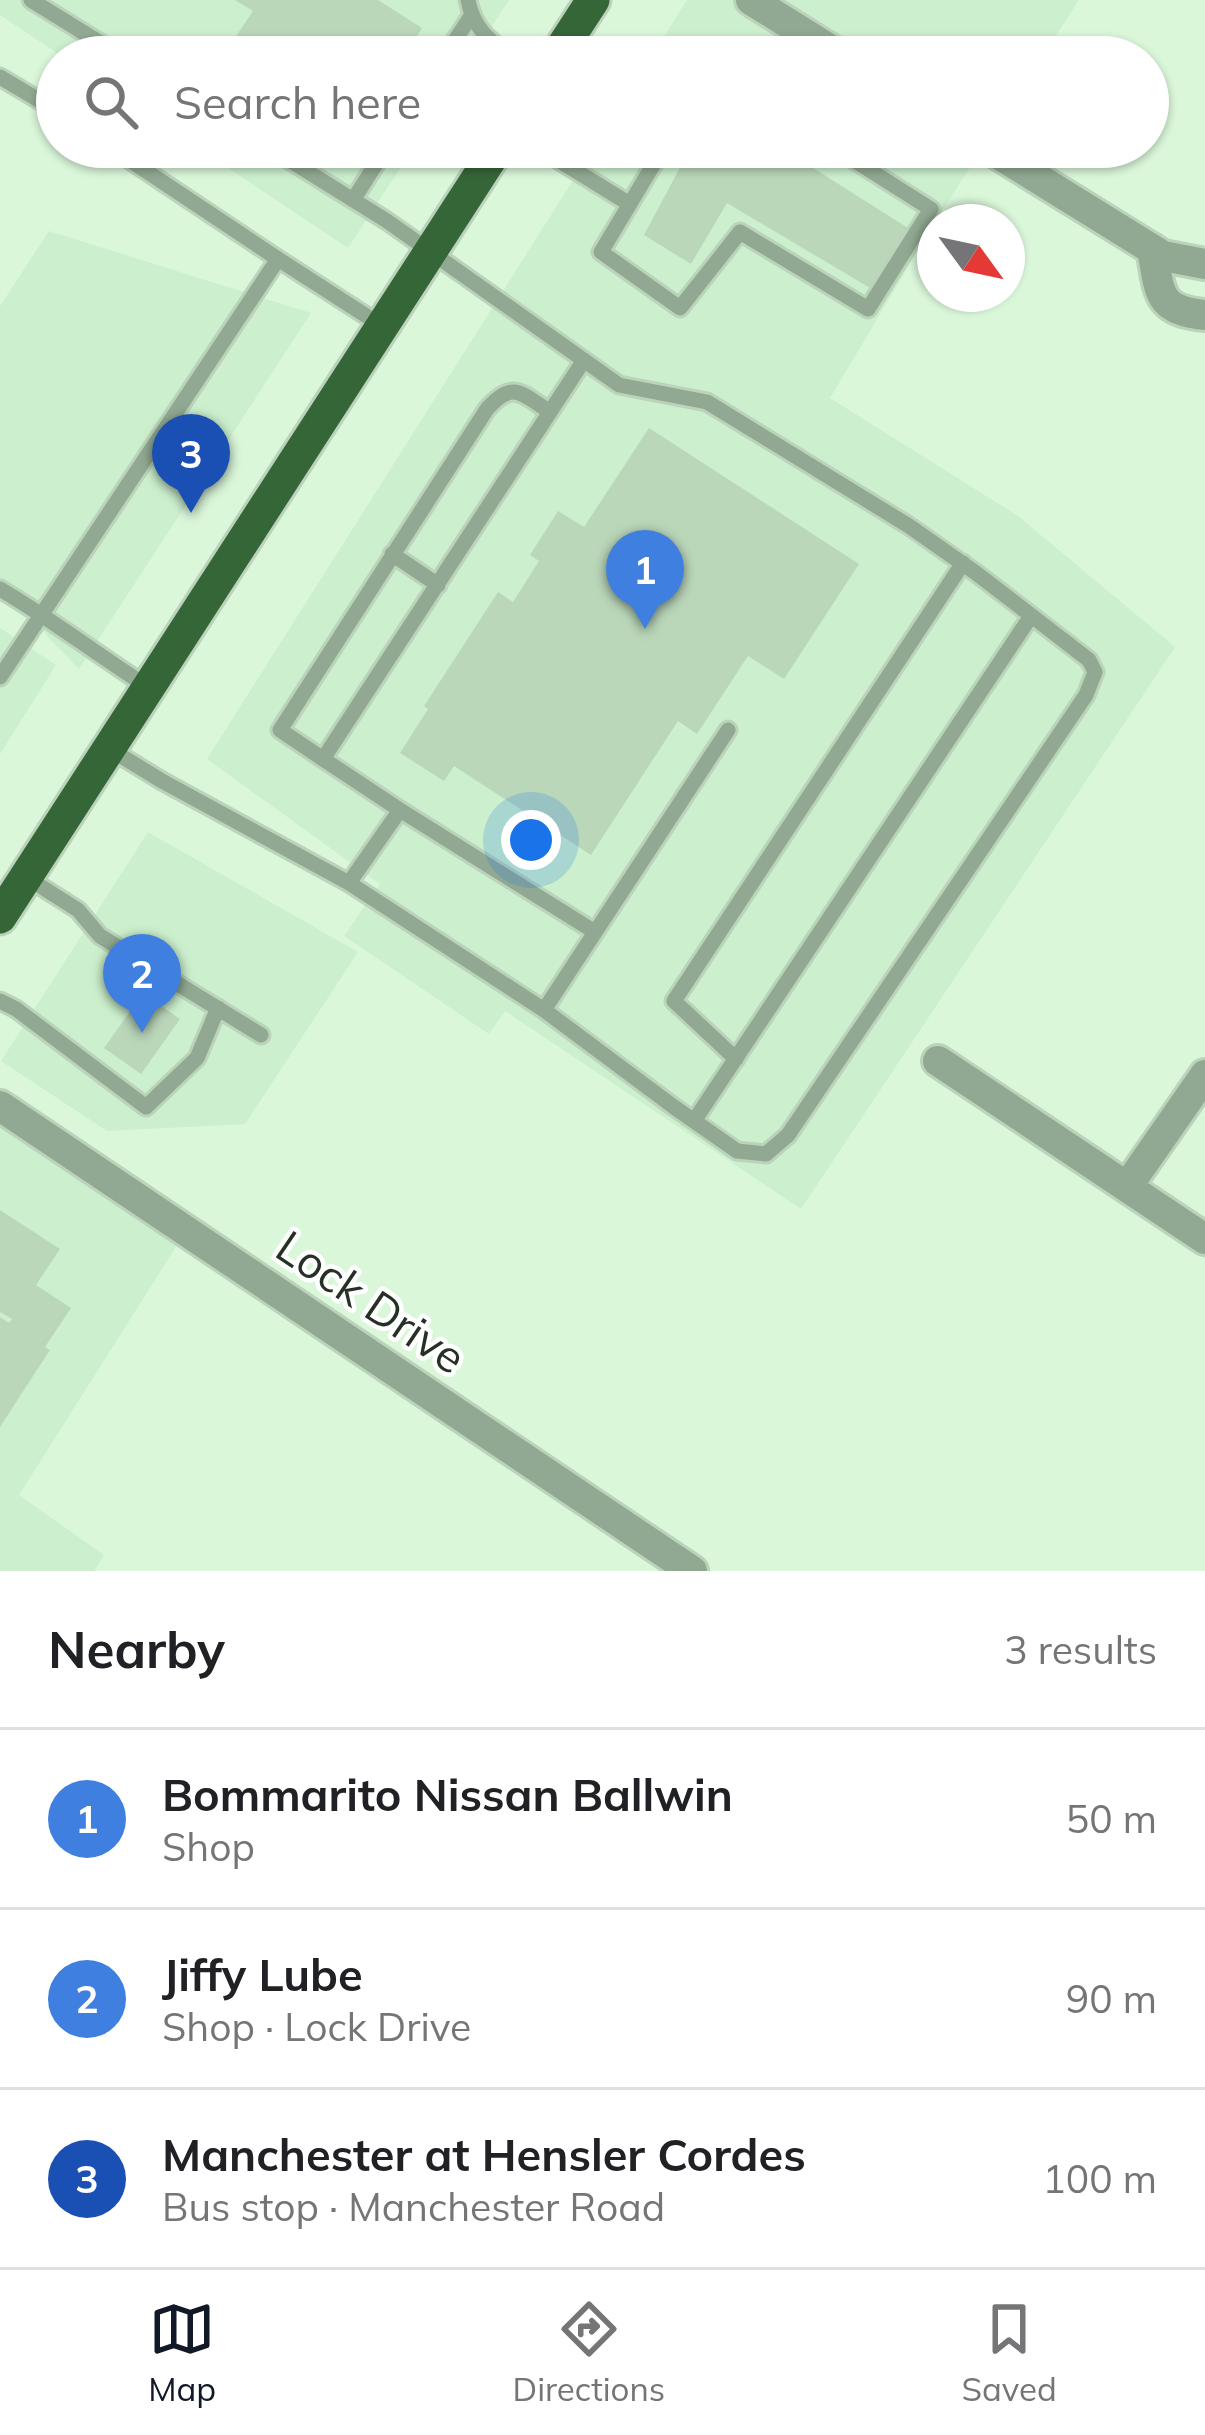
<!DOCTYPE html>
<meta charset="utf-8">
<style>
:root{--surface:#fff;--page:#f6f6f6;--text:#202124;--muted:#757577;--line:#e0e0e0;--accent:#111827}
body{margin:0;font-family:Mulish,sans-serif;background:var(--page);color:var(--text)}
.compass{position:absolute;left:917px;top:204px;width:108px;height:108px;border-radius:50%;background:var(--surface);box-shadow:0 3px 9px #0004;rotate:123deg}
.you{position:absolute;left:531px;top:840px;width:42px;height:42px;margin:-30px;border:9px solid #fff;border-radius:50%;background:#1a73e8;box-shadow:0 0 0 18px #1a73e833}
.badge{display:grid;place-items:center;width:78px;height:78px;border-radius:50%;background:var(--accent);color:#fff;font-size:39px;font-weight:700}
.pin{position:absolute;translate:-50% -99px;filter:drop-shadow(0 3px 6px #0008)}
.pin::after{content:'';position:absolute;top:63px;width:42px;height:36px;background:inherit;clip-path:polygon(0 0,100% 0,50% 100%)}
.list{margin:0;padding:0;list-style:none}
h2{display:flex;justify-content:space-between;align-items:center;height:156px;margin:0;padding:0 48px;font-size:51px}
h2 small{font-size:39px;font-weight:400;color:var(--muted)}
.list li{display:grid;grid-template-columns:78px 1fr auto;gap:36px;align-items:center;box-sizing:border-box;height:180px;padding:0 48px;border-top:3px solid var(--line)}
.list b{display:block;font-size:45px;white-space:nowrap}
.list p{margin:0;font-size:39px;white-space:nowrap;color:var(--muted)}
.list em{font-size:39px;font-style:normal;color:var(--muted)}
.icon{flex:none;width:66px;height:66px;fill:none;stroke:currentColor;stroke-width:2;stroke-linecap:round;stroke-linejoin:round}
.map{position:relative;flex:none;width:1205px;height:1571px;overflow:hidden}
.search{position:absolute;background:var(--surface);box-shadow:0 3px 9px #0004;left:36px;right:36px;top:36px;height:132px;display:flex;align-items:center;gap:30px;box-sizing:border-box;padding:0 42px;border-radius:66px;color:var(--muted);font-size:45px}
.sheet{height:696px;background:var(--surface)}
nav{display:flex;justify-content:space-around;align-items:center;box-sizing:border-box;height:168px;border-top:3px solid var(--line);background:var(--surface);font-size:33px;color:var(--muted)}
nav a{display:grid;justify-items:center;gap:6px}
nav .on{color:var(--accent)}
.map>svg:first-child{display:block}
.built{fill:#ccf0cd}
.building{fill:#bad7ba}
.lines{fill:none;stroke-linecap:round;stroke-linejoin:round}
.service-casing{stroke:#bad3ba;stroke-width:21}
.minor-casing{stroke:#bad3ba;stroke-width:36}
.trunk-casing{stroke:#bad3ba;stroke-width:39}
.service{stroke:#91a992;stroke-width:15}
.minor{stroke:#91a992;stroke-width:30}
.trunk{stroke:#356638;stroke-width:33}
.labels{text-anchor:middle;stroke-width:9;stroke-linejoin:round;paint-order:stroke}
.street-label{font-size:45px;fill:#263126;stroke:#fff}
</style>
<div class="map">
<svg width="1205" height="1571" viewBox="0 0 1205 1571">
<rect width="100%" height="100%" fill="#daf7da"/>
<path class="built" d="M0,0H509L472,57H63L0,15Z
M687,0H1079L1042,57H651Z
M197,147H414L348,248Z
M594,147H983L935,222L830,398L1018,516L1175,647L801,1209L505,1011L489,1034L344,936L380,884L207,759Z
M49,231L311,313L79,669L0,587V306Z
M0,628L56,665L0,754Z
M148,832L358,952L245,1124L107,1131L1,1061Z
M0,1127L179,1242L19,1495L104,1555L94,1571H0Z"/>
<path class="building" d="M235,0H378L422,28L404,57H265L235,38L253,11Z
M691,147H780L908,228L870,288L727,203L691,264L644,235Z
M649,428L859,564L784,679L748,656L697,734L678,721L591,855L454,766L444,781L400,753L428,709L424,706L498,592L513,602L539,561L530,555L558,511L584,527Z
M143,993L180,1019L141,1074L104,1048Z
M0,1210L60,1249L36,1285L71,1308L45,1347L50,1350L0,1427V1317L9,1323L12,1319L0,1312Z"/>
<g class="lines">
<g class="service-casing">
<path id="service" d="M31,0L123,57
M468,0C473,28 490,42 513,57
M444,57L471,16
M0,77L57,111
M537,147L628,203
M664,147L601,252L680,308L740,232L868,309L931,209L833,147
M353,200L387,147
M278,259L382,326
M392,554L438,585
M0,589C51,619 98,655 148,687
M0,677L278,259L110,147
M108,748L162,781L349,883L544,1010L674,1107L737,1151L766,1154L788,1135L1086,695L1095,672L1089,660L976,573L909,526L707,402L619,385L387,221L268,147
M323,759L280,730L487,409C513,380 521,393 550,412
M400,810L595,932
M26,877L78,910L100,936L261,1035
M349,883L400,810L323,759L584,360
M0,1001L16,1009L146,1107L197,1058L218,1008
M544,1010L728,730
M736,1059L674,1001L963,563
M694,1121L1031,616"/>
</g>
<g class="minor-casing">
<path id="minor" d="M751,0L842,57
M987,147L1163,256L1205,264
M1152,249C1160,291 1156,311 1205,315
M938,1061L1205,1239
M0,1106L692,1571
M1127,1187L1205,1075"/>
</g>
<g class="trunk-casing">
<path id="trunk" d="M556,57L593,0
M0,917L498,147"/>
</g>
<use href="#service" class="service"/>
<use href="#minor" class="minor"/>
<use href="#trunk" class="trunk"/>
</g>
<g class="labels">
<g class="street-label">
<text transform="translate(371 1302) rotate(34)" y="16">Lock Drive</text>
</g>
</g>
</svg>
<svg class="compass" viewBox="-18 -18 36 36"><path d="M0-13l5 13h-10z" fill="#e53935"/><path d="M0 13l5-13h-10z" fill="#757577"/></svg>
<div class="you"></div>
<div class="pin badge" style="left:645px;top:629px;background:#3f7fe0">1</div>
<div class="pin badge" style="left:142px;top:1033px;background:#3f7fe0">2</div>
<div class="pin badge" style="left:191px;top:513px;background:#1a4fb4">3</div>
<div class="search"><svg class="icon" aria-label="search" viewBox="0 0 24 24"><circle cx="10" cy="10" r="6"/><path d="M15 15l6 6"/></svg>Search here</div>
</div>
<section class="sheet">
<h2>Nearby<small>3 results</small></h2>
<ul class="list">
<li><span class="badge" style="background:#3f7fe0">1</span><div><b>Bommarito Nissan Ballwin</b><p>Shop</p></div><em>50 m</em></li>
<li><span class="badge" style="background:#3f7fe0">2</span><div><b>Jiffy Lube</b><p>Shop · Lock Drive</p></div><em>90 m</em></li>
<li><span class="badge" style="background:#1a4fb4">3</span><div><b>Manchester at Hensler Cordes</b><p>Bus stop · Manchester Road</p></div><em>100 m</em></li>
</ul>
</section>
<nav>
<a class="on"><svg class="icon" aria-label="map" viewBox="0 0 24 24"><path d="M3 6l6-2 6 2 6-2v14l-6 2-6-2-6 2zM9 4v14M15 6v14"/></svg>Map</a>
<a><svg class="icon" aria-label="directions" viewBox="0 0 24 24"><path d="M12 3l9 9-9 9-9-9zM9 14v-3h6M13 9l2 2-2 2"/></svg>Directions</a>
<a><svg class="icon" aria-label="saved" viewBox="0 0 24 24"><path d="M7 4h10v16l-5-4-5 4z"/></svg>Saved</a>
</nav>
